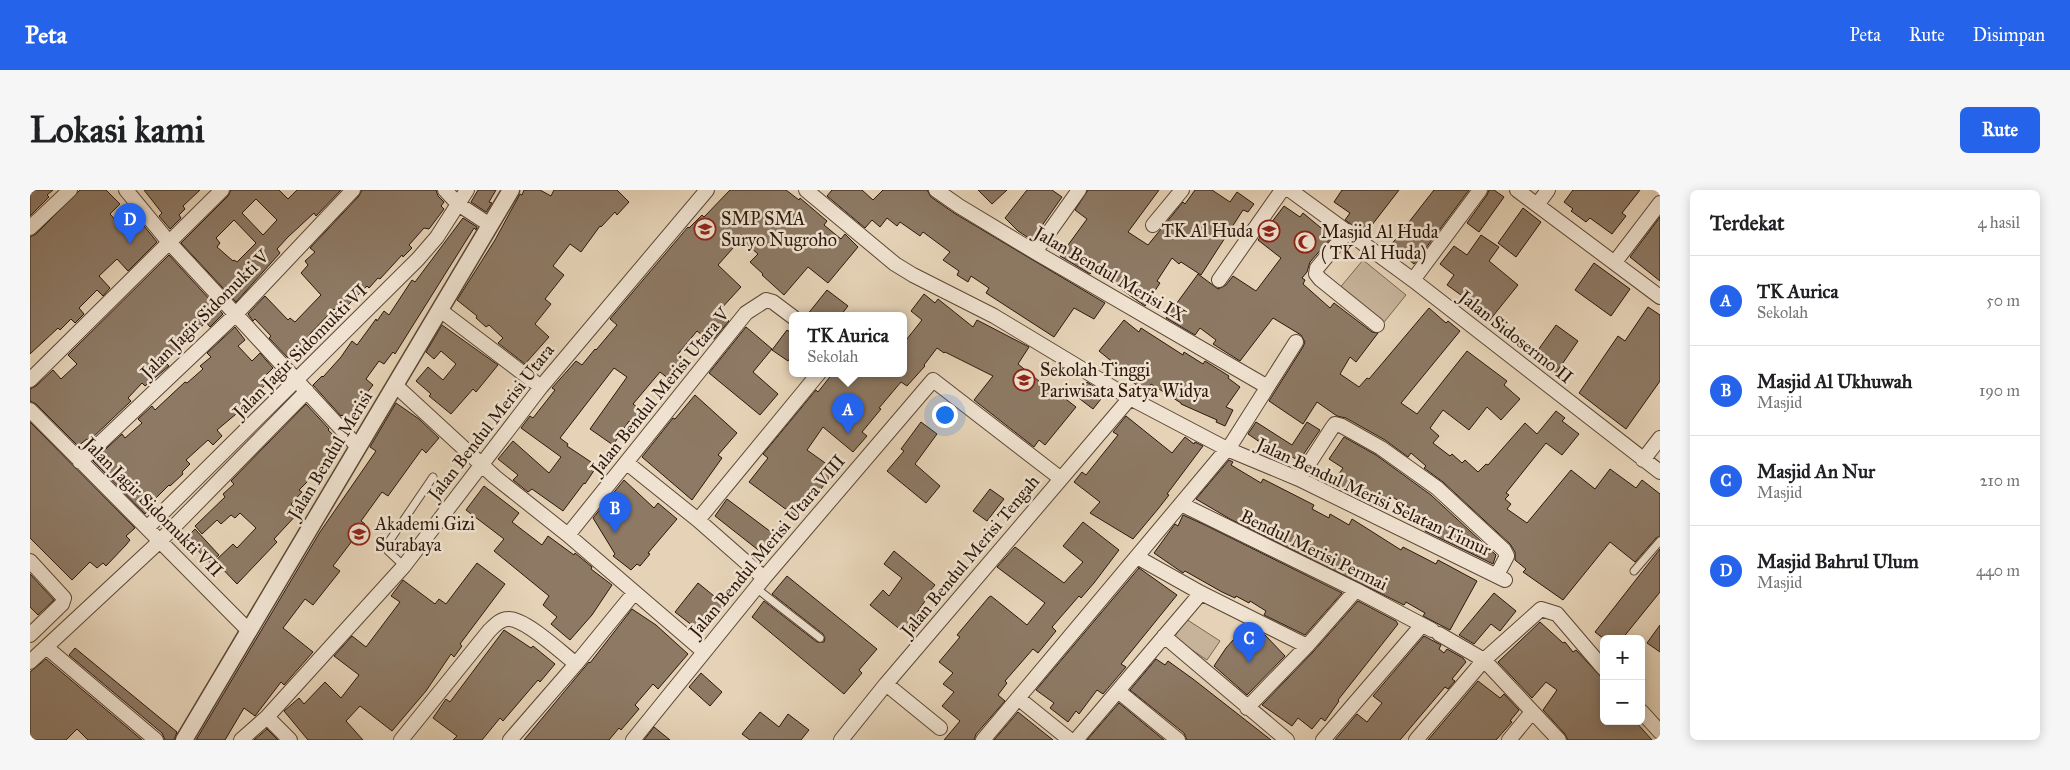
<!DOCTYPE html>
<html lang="id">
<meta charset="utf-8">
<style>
:root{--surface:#fff;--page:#f6f6f6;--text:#202124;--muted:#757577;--line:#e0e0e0;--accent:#2563eb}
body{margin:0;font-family:"IM FELL Great Primer",serif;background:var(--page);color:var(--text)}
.controls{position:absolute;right:15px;bottom:15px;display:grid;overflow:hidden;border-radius:8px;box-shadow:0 2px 12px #0003}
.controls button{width:45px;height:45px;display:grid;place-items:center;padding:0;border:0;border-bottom:1px solid var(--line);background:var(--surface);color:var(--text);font:25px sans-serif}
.you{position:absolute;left:914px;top:224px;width:18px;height:18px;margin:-12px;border:4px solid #fff;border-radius:50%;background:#1a73e8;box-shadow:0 0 0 8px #1a73e833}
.badge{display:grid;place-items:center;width:32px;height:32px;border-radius:50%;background:var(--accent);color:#fff;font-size:16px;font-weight:700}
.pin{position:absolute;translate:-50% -41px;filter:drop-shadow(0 1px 2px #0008)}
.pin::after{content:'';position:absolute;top:26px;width:18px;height:15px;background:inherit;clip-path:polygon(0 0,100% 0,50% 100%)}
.popup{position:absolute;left:759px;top:122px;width:118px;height:65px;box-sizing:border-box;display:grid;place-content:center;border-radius:8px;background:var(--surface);filter:drop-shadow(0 1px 4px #0005);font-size:16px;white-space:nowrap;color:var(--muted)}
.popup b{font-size:19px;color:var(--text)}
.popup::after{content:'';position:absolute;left:50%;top:100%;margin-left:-10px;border:10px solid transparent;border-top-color:var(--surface)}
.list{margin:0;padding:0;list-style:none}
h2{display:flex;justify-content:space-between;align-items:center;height:65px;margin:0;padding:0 20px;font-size:21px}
h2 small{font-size:16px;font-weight:400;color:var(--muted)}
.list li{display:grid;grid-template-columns:32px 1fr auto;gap:15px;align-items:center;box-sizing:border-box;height:90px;padding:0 20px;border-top:1px solid var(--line)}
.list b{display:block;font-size:19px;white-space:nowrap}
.list p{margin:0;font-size:16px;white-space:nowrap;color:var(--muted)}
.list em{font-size:16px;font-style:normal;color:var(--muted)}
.map{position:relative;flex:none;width:1630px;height:550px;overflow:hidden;border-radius:8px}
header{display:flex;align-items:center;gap:30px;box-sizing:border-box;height:70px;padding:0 25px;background:var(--accent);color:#fff}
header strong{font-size:24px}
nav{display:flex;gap:28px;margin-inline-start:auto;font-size:18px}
.intro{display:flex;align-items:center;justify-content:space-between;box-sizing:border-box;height:120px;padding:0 30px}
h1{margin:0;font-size:35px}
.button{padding:12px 22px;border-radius:8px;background:var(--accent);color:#fff;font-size:18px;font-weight:700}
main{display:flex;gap:30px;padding:0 30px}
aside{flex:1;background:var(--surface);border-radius:8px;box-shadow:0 2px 12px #0003}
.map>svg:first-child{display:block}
.green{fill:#c7b39a;stroke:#7a6652}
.building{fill:#8d7964;stroke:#2d180b;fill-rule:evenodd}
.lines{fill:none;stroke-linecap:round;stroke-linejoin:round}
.service-casing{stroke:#5b4736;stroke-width:9}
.minor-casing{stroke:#5b4736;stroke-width:16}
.tertiary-casing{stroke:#5b4736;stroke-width:19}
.service{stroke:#efe2d0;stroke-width:7}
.minor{stroke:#efe2d0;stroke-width:14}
.tertiary{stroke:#efe2d0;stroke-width:16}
.labels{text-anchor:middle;stroke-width:5;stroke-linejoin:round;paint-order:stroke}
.poi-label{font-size:18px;fill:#2d180b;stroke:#efe2d0;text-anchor:start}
.street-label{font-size:18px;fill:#2d180b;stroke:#efe2d0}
</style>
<header>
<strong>Peta</strong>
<nav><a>Peta</a><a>Rute</a><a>Disimpan</a></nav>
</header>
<div class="intro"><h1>Lokasi kami</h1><a class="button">Rute</a></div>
<main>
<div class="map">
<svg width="1630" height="550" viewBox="0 0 1630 550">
<rect width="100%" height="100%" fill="#e6d3b7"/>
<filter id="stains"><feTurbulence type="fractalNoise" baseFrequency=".004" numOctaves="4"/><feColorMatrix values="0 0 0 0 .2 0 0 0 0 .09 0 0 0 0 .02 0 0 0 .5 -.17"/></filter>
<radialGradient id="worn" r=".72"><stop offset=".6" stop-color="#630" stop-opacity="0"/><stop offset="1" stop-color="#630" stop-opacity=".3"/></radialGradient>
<path class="green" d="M1333,70L1376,105L1351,136L1308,100Z
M1156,429L1190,451L1177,470L1144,448Z"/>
<path class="building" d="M0,0H23L17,5L19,7L0,26Z
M50,0H76L90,14L80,24L93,38L106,26L127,52L98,81L87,69L69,86L80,98L73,106L67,100L49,118L54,124L45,133L41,129L30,140L28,138L0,164V47L6,44Z
M114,0H170L153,16L155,19L149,25L151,28L140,39L129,26L132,23Z
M201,0H249L258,9L267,0H311L286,26L284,23L258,47L247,59L250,63L206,112L151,53L198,6ZM226,9L247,30L233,45L212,23ZM204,30L226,53L207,72L204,70L203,71L187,57L190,53L186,48Z
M332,0H406L408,6L414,12L411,16L414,19L399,39L394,38L379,55L382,58L373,67L372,65L350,89L348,88L339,98L337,96L309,124L304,119L278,146L280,148L259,169L239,148L241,146L225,129L223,131L218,124L235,106L258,130L260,128L265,132L291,105L271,83L278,75L275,71L285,62L280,58L329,6Z
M448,0H466L459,12L462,13L456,22L441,12Z
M494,0H510L521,6L524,0H587L599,12L587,25L585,22L571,37L570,36L551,62L540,54L523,76L534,85L515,109L521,114L505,134L519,147L495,174L468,153L473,148L459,135L456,137L446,128L447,126L427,110L465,50L490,4L492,5Z
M700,0H756L769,10L770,8L797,31L794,35L811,49L815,44L828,57L798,93L778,77L754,105L732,85L733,84L720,72L728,64L711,49L688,75L711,97L688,122L699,131L684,149L682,148L679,151L667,141L648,164L655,169L639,189L630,182L603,214L611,220L601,233L599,231L583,255L560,239L597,187L584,178L530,248L538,254L537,256L567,276L555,294L554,293L533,321L502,299L498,302L483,290L488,285L468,269L483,251L519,283L531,267L491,238L500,226L503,228L525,200L522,198L546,171L552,175L565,159L566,160L587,135L580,129L658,37L659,38L672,25L674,27Z
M802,0H832L843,10L853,0H897L901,7L924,23L1075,113L1064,129L1044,118L1024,147L956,103L959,98L941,86L938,92L927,85L929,81L913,70L920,62L893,42L890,46L870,32L867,36L857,28L850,37L842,30L835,38L797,6Z
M948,0H977L962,14Z
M997,0H1022L1032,7L1002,50L988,41L975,28Z
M1058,0H1129L1098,42L1118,55L1153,12L1155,14L1165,0H1182L1200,12L1207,2L1224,14L1218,22L1213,20L1171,85L1151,72L1149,74L1142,68L1127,91L1130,93L1115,116L1064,80L1060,84L1030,66L1057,29L1045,20Z
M1312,0H1369L1335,44L1315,30L1320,23L1304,12Z
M1404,0H1439L1384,74L1361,55Z
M1459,0H1464L1474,7L1449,42L1437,33L1457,5Z
M1543,0H1610L1592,23L1596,26L1582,44L1560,28L1556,32L1541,21L1543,19L1534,12Z
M1254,16L1270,27L1273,23L1302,47L1280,72L1277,82L1272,88L1275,90L1273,94L1300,118L1304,113L1342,142L1348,143L1326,172L1320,167L1310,184L1329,197L1337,188L1339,189L1399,118L1416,133L1418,131L1430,141L1371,213L1387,224L1437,161L1477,191L1474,195L1490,209L1471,230L1457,217L1439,240L1413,220L1400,238L1409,246L1403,253L1420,266L1422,264L1432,273L1435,270L1448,282L1456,274L1458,275L1495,233L1507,244L1526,221L1535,228L1532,231L1549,244L1532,265L1516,253L1476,303L1479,305L1475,309L1481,314L1477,319L1497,333L1541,280L1565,299L1580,279L1606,298L1612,290L1630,304V346L1626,348L1605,372L1580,352L1533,410L1493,382L1496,379L1485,370V362L1480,354L1413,292L1394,278L1396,276L1381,263L1378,267L1355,250L1316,228L1307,226L1287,212L1273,234L1239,211L1273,157L1275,152L1271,145L1243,128L1210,171L1183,154L1186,150L1170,138L1165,145L1136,128L1168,84L1188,99L1196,95L1203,86L1226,101L1251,68L1228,50Z
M1493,18L1511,32L1486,67L1468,53Z
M1630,27V91L1600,67Z
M433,28L447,37L446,40L444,38L365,164L363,162L354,174L349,171L336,189L343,195L326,217L332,222L322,233L312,225L311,226L283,195L292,186L293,187L311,167L322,151L327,155L346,129L347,131L354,121L359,125L382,90L385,92Z
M1451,45L1469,57L1459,71L1488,95L1459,131L1443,118L1445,115L1417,95L1424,85L1410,74L1424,56L1437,65Z
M139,65L193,124L180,137L176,132L136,173L139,176L115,196L112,193L98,208L101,211L59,251L57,249L48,256L6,214L0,211V199L6,196L23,180L31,189L47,174L38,165Z
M1564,73L1600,99L1581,126L1545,100Z
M797,100L818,116L811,125H777Z
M894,104L905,113L908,109L943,137L947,130L999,157L988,174L1026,205L1028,203L1046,217L1015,255L1009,250L1004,257L944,210L963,186L915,162L914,163L907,158L894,175L895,176L877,196L871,192L849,218L851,219L832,242L837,246L823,262L793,237L777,260L805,280L788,303L784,300L765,326L719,292L738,268L733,264L786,200L788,202L803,183H873V154L892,130L881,121Z
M1618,117L1630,125V191L1596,239L1549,203L1588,146L1595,151Z
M1094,130L1109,142L1111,138L1153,165L1154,162L1173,174L1175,171L1199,186L1198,188L1210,197L1196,217L1203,220L1195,236L1186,232L1187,230L1151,214V213L1121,194L1116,202L1089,182L1091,179L1069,161Z
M412,135L468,175L446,202L443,199L421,224L399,206L401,204L386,191L398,177L413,190L426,174L411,161L404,169L396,162Z
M1526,135L1548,151L1526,183L1503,167Z
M205,137L215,150L208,156L222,171L230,163L243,178L231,190L236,194L221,209L223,211L214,220L212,219L187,240L192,246L183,255L178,250L156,270L160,274L152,282L153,284L140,296L139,295L116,318L118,320L115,324L63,271L92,244L95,248L112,233L108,229L122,216L125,220L155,192L157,193L173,179L170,176L181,167L177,163Z
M716,137L742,159L723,182L748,204L730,225L679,183Z
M757,140L763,144V163L758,171L742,160Z
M1057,192L1075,204L1063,219L1046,206Z
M665,205L707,243L688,265L692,268L662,310L612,267L643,228L645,229Z
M366,213L389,229L409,248L396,263L392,259L358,306L352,302L331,331L335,334L303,376L310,381L283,415L275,409L253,438L283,462L254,495L251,492L225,526L214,518L195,550H166L290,342L346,261L340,257Z
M276,214L299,239L298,240L313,254L295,274L297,275L287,285L285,284L269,300L272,302L261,314L269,322L244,349L247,352L207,394L185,371L203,354L207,358L226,338L210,323L205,328L201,325L191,334L187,330L172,344L165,336L195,307L193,304L204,294L201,291Z
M1096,226L1142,263L1155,247L1164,254L1165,252L1173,256L1137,304L1139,305L1128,319L1103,349L1060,323L1070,312L1044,292L1052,282L1056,285L1088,245L1083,242Z
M0,232L105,338L96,346L100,350L96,355L76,376L73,373L67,378L60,372L42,390L0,348Z
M891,232L907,244L885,274L910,296L896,313L857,281L874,261L871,259Z
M1226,232L1262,255L1277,232L1290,240L1269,271L1239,253L1237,257L1218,244Z
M1314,247L1346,265L1401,305L1466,365L1463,374L1395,341L1396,339L1378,327L1383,320L1361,306L1354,316L1344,310L1342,315L1304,291L1313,278L1299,269Z
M1199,270L1203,272L1201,275L1231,293L1233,289L1284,315L1282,319L1299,328L1300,324L1319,335L1322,329L1371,360L1373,357L1406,374L1408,370L1447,391L1420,440L1393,426L1395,423L1376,412L1374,415L1200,329L1166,309Z
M594,290L624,318L628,313L647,329L618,363L620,364L610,376L607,374L601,380L583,366L585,364L563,328Z
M454,296L489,323L482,332L512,355L518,346L544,365L545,363L562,377L561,379L582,395L562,425L540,450L521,434L527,427L513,415L519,406L464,361L474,349L436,320Z
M960,299L974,309L957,331L943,321Z
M697,309L745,345L732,363L685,326Z
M1153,325L1175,335L1312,403L1275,445L1234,425L1236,421L1220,411L1219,413L1206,406L1205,408L1192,402L1155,381L1153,383L1124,363L1145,334L1148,336Z
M1053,332L1089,360L1064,393L1051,408L1049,406L1022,437L1026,441L1008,463L1003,459L975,491L977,493L968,505L975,511L946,544L944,550H914L930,531L912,516L924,502L913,494L923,483L909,472L930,447L927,445L959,407L961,406L997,435L1015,413L967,377L985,357L1034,393L1053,372L1033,356Z
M165,339L189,365L180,373L156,348Z
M1630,359V402L1592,449H1574L1565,442Z
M864,361L905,395L893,409L895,411L884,427L872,441L840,415L853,400L859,406L872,388L854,374Z
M447,373L475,394L430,454L432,456L424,467L421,464L396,501L362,541L330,516L316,531L333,550H278L254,521L269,508L274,514L295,492L311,508L329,485L304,466L322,446L336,457L370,412L361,406L373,390L405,414L409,409L416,414Z
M1109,378L1147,405L1091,474L1096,477L1073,504L1067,500L1049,524L1046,521L1038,532L1020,518L1024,513L1006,500Z
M0,384L24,410L8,425L0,417Z
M757,386L847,459L829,480L832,483L814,504L722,427L734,411L787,452H794L795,448L793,444L742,404Z
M668,393L695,415L672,443L645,422Z
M1464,403L1486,421L1470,441L1461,434L1444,454L1429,445Z
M1328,411L1366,431L1368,434L1308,510L1309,511L1295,531L1291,528L1282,539L1268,528L1262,536L1232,515L1283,462Z
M602,419L626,435L658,464L628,499L623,494L605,515L609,519L591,540L589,538L579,550H494L559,472L560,473Z
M1510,432L1533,453L1535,452L1543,462L1546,460L1574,490V531H1605L1622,550H1538L1535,544L1513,520L1527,500L1516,492L1502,508L1468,472Z
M1630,435V462L1617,453Z
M474,440L501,458L503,456L525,474L510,492L508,490L473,531L470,528L452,550H423L427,546L403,528L416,509L420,512Z
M1212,440L1227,441L1235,445L1255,466L1217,505L1184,476L1196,458Z
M1394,446L1411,455L1409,459L1414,463L1417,459L1433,468L1436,472L1422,489L1425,491L1418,499L1415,497L1370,550H1305L1327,524L1337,532L1352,513L1343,506Z
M45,458L147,542L144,550H135L132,543L39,465Z
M16,469L112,550H58L47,539L36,550H0V482Z
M1126,469L1135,475L1138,471L1163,489L1241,550H1157L1154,543L1100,500Z
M671,483L692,502L680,516L659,497Z
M1448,491L1470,508L1474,504L1489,520L1480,531L1482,532L1466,550H1398Z
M1089,513L1134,550H1057Z
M730,522L749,537L758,524L779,540L771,550H720L712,544Z
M988,522L1023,550H964Z
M624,537L640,550H614Z
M237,539L248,550H224Z"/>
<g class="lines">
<g class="service-casing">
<path id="service" d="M374,376L358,361L356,356L403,287
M1604,381L1630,351
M726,398L790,448"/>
</g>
<g class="minor-casing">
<path id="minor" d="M96,0L138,51L328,257
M415,0L428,14L460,35
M776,0L865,74L883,85L964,126L1100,208L1197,259L1269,289L1475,390
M906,0L929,16L1005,62L1236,196
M1260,0L1383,90L1630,282
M1487,0L1630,107
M1507,15L1518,0
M1123,35L1152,0
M0,38L40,0
M1318,41L1287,78L1286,84L1290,89L1347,135
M1005,62L1049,0
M1585,72L1630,13
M1189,90L1252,0
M1383,90L1450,0
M410,120L511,197
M0,190L192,0
M365,195L465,287L538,345L673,461
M0,220L219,441
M1613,270L1630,248
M50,272L205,125L323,0
M597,273L668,330L734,388
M1269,289L1302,238L1305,234L1312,236L1351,258L1407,298L1474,360L1477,366L1467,385
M1151,314L1326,400L1402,440
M668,330L789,183
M117,338L388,69L407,47L437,0
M538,345L716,123L736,110L743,112L763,127
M1107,367L1171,403L1277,456
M0,371L34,408L32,414L0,445
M1409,444L1454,470L1529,550
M1134,446L1257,550
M16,457L126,550
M0,472L130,351L277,201
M856,494L910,538
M1088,501L1148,550
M988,508L1040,550
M1217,518L1277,456L1326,400
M1611,521L1630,542
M237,527L260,550
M211,550L237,527L374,376L511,197L677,0
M371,550L459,441C464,436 470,429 478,429C495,428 532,463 546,474
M480,550L546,474L604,403
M603,550L734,388L903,190L1030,288
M811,550L856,494L1100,208
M953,550L1202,253L1266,152
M1046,550L1171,403
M1293,550L1392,435
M1386,550L1454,470L1511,419L1527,424L1574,479
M1479,550L1502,522"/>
</g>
<g class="tertiary-casing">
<path id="tertiary" d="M154,550L481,0"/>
</g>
<use href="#service" class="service"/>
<use href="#minor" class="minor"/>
<use href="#tertiary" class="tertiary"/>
</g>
<defs>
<g id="school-ring" transform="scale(1.125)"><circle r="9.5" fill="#efe2d0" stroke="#8f2418" stroke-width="1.5"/><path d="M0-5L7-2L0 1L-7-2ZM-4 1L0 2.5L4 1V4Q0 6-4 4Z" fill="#8f2418"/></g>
<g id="mosque-ring" transform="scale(1.125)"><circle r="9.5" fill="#efe2d0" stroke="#8f2418" stroke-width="1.5"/><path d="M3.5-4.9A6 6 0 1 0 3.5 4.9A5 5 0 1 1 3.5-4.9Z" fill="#8f2418"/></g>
<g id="university-ring" transform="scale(1.125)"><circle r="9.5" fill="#efe2d0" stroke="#8f2418" stroke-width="1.5"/><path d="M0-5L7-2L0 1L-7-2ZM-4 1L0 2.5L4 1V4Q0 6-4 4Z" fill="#8f2418"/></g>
</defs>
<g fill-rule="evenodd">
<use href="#school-ring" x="675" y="39"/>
<use href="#school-ring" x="1239" y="41"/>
<use href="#mosque-ring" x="1275" y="52"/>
<use href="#university-ring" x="994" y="190"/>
<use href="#university-ring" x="329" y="344"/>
</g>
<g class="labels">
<g class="poi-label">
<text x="691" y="35">SMP SMA<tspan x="691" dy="21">Suryo Nugroho</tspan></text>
<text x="1223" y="47" text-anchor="end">TK Al Huda</text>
<text x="1291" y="48">Masjid Al Huda<tspan x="1291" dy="21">( TK Al Huda)</tspan></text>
<text x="1010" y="186">Sekolah Tinggi<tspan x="1010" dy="21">Pariwisata Satya Widya</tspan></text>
<text x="345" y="340">Akademi Gizi<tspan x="345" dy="21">Surabaya</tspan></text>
</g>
<g class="street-label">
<text transform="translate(1080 84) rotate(30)" y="6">Jalan Bendul Merisi IX</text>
<text transform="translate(175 124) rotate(-45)" y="6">Jalan Jagir Sidomukti V</text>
<text transform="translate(1486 147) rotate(38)" y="6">Jalan Sidosermo II</text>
<text transform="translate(270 161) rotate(-45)" y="6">Jalan Jagir Sidomukti VI</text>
<text transform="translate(630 201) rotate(-51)" y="6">Jalan Bendul Merisi Utara V</text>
<text transform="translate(461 232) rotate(-52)" y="6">Jalan Bendul Merisi Utara</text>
<text transform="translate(300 265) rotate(-59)" y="6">Jalan Bendul Merisi</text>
<text transform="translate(1344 307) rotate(25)" y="6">Jalan Bendul Merisi Selatan Timur</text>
<text transform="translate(123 317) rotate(45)" y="6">Jalan Jagir Sidomukti VII</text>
<text transform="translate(737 356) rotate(-50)" y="6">Jalan Bendul Merisi Utara VIII</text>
<text transform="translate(1284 360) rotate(26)" y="6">Bendul Merisi Permai</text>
<text transform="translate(940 366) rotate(-50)" y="6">Jalan Bendul Merisi Tengah</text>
</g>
</g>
<rect width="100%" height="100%" filter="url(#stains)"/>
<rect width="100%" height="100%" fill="url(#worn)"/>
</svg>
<div class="controls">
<button>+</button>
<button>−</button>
</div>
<div class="you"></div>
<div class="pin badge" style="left:818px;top:244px">A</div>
<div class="popup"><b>TK Aurica</b>Sekolah</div>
<div class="pin badge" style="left:585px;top:343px">B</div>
<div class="pin badge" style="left:1219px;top:473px">C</div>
<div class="pin badge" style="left:100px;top:54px">D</div>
</div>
<aside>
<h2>Terdekat<small>4 hasil</small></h2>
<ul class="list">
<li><span class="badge">A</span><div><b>TK Aurica</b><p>Sekolah</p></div><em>50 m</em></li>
<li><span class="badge">B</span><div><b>Masjid Al Ukhuwah</b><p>Masjid</p></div><em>190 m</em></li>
<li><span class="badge">C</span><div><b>Masjid An Nur</b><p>Masjid</p></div><em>210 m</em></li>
<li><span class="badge">D</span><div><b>Masjid Bahrul Ulum</b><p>Masjid</p></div><em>440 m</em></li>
</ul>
</aside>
</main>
